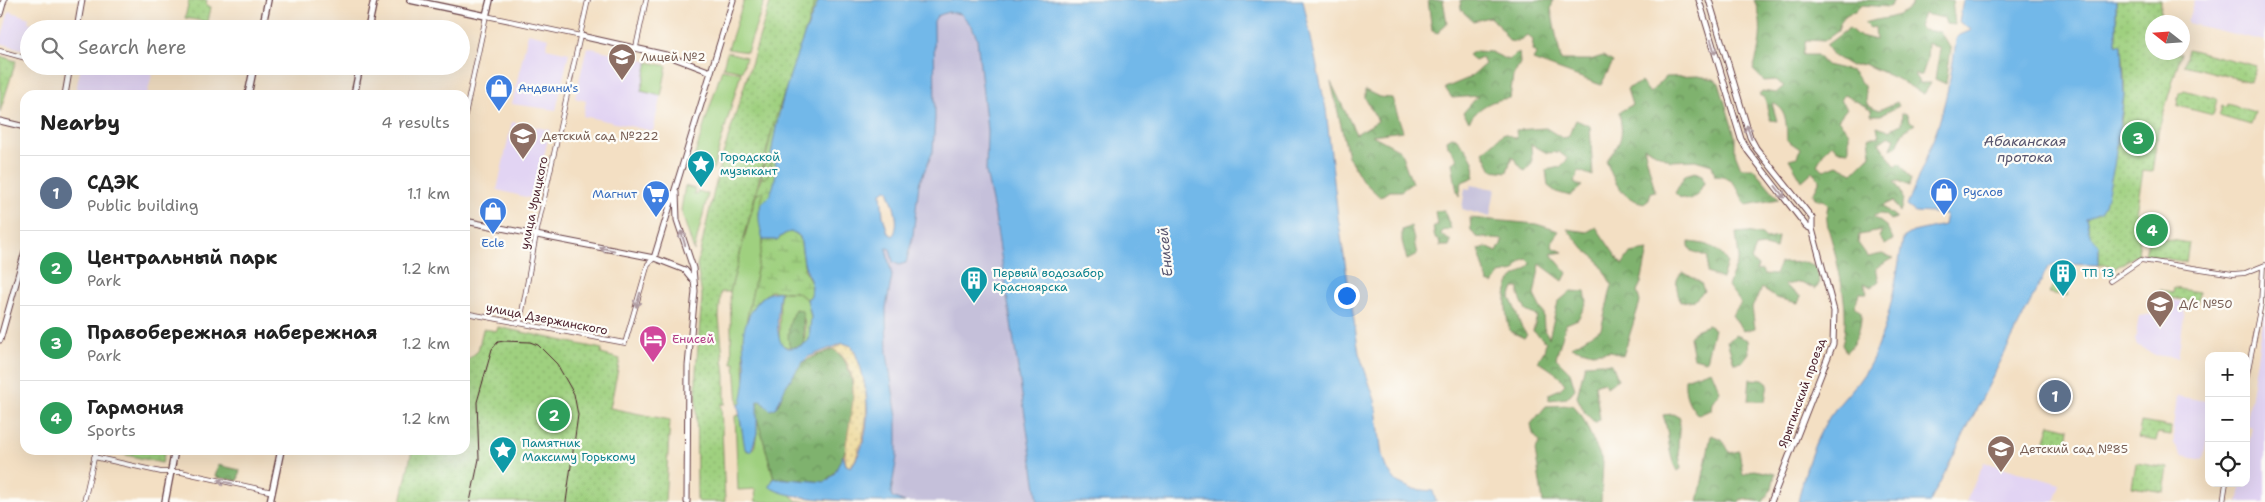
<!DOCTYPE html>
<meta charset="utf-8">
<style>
:root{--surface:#fff;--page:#f6f6f6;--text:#222;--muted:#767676;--line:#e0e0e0;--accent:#c8321e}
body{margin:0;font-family:"Shantell Sans",sans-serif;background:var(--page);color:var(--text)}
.controls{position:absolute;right:15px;bottom:15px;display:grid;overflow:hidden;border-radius:10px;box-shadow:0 5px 20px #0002}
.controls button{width:45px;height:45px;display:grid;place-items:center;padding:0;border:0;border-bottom:1px solid var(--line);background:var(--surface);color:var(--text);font:25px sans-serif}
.compass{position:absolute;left:2145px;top:15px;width:45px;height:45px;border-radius:50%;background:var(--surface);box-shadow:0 5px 20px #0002;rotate:287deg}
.you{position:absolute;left:1346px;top:295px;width:18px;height:18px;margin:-12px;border:4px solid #fff;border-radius:50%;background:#1a73e8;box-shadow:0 0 0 8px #1a73e833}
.badge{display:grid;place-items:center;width:32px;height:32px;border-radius:50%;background:var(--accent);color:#fff;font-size:16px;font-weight:700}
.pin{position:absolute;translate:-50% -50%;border:2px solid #fff;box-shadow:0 1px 5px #0006}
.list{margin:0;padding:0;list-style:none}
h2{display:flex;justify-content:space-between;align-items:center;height:65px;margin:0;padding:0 20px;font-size:21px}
h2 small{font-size:16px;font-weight:400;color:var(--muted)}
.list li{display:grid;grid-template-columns:32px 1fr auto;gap:15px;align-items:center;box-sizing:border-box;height:75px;padding:0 20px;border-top:1px solid var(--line)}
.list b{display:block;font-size:19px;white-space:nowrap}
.list p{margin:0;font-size:16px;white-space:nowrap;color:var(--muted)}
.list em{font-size:16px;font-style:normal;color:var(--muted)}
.icon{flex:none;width:28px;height:28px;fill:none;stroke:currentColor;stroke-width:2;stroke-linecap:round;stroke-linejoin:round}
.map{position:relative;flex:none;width:2265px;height:502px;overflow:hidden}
.search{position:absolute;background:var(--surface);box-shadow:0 5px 20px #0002;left:20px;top:20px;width:450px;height:55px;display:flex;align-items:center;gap:12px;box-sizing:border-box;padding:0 18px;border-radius:28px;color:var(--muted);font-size:19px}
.panel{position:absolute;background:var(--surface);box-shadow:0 5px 20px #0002;left:20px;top:90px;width:450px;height:365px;border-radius:15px}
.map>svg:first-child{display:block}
.built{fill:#e2d4f3}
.industrial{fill:#c5c0da}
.green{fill:#9fd07f;stroke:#747855}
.forest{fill:url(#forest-crowns);stroke:#64684c}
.wetland{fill:url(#wetland-marsh);stroke:#747855}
.sand{fill:url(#sand-dots);stroke:#9c7c64}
.park{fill:url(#park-dots);stroke:#747855}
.water{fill:#72b8e9;stroke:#5e6c8a;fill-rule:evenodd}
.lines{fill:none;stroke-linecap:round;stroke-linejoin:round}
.street-casing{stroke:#633c42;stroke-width:5.5}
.secondary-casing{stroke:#633c42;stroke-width:7}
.primary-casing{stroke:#633c42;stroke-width:8}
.street{stroke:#fff;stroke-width:4}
.secondary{stroke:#fff;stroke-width:5}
.primary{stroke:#fff;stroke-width:5.5}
.rail{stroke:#4a1f2b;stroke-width:1}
.oneway{stroke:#ae9aa0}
.labels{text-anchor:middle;stroke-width:4.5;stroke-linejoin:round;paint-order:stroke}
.education-label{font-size:12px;fill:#785e54;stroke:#fdfcf7;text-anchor:start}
.shop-label{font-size:12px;fill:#366cbe;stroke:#fdfcf7;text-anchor:start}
.culture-label{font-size:12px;fill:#0d838f;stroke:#fdfcf7;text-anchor:start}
.street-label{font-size:12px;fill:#4a1f2b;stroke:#fdfcf7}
.hotel-label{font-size:12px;fill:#b23c85;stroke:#fdfcf7;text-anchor:start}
.water-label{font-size:14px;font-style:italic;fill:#58556e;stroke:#fdfcf7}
</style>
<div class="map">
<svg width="2265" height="502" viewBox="0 0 2265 502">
<defs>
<pattern id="forest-crowns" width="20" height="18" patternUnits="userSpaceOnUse" patternTransform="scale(1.25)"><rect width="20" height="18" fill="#7fb26e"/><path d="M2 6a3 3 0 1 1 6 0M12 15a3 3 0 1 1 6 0" fill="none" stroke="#6a905b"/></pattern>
<pattern id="wetland-marsh" width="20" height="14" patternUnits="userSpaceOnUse" patternTransform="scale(1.25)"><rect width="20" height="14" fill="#9fd07f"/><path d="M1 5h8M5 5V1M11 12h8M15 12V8" fill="none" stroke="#8ab26e"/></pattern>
<pattern id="sand-dots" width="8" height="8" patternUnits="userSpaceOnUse" patternTransform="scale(1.25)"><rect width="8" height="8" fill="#eeda9e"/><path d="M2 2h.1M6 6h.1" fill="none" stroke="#cebb88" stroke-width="1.8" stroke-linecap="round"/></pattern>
<pattern id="park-dots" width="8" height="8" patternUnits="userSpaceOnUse" patternTransform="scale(1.25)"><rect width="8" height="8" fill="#9fd07f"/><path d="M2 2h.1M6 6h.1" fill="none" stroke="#8ab26e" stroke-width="1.8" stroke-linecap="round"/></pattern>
</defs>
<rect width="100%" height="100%" fill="#fdfcf7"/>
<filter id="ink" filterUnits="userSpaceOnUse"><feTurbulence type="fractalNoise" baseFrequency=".02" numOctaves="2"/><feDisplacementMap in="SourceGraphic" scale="10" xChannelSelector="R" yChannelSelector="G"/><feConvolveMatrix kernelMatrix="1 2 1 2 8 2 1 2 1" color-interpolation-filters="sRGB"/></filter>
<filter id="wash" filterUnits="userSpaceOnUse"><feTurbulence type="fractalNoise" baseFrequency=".0096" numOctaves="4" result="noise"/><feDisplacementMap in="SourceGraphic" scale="20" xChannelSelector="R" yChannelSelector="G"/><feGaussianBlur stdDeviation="1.12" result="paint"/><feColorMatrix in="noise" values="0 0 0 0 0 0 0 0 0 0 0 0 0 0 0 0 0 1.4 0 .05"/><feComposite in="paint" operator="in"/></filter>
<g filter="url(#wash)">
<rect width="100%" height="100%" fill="#f3dfc3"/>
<path class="built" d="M2194,0H2263L2265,2V41L2187,23Z
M9,11L29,18L28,22L49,29H29V51L0,43Z
M528,33L549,38L546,48L569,53L556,110L512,104Z
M587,47L667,66L653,131L583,116L586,101L575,98Z
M81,66H154L147,95H75Z
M512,122L550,130L534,199L497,190Z
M2161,298L2186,302L2178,358L2155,355L2137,345L2135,340L2139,316L2154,314Z
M2265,309V502H2238L2242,483H2246V459L2252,427L2246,426Z
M2177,396L2206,401L2209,404V427L2203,460L2182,456L2174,443L2173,427Z
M1984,462L2060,484L2054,502H1966Z"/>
<path class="industrial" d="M948,12L961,14L967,18L977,39L987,130L986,172L995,216L1038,502H905L895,499L891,495L895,470V400L887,353L886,308L891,267L886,248L890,249L892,258L909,253L919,184L933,151L934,138V21L937,16Z
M1471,185L1495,189L1490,217L1462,209L1465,188L1470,189Z"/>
<path class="green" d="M744,0H765L747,52L728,49Z
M816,0H819L798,55L776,126L769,173L766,178H761L773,126Z
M727,52L746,57L742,71L723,67Z
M648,62L667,66L661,96L641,91Z
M722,69L741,73L713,169L692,164Z
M685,186L695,189L694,194L697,195L698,191L708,194L694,251L681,210Z
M763,190L765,193L759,213L763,240L743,338L745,387L741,403L738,405L735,363H732L730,292L756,195Z
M780,292H796L807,299L811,317L809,340L804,345C805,332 808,318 797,309L793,312L790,348L782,345L779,341Z
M756,414L774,478L772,479L797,501L812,502H756L755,489L738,490L735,416L739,415L747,451L754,449L757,433Z"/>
<path class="forest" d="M1428,0H1443L1447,23L1438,33L1432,31Z
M1460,0H1553L1551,9L1561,60H1590L1603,56L1613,62L1601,85L1533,60L1537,53L1532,51L1533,40L1527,35L1518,42L1509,41L1498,24L1489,17L1473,21L1461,10Z
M1754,0H1894L1889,7L1861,5L1855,12C1844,13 1840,21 1838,31L1824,41L1806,40L1802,55H1817L1826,65L1852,71L1864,86L1867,104L1879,110L1897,102L1899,106L1881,115H1871L1872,110L1845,95L1840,100L1847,108L1838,120L1849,132V151L1837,150L1832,144L1824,152L1817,165L1824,170L1837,165L1853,173L1871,155L1869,137H1879L1877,126L1889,130L1901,124L1902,113L1907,114L1909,121L1915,124L1903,132L1897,146L1891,149L1895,138L1889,136L1879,143L1896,167L1900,163L1911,179L1909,186L1899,181L1894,182C1903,193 1905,197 1900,212L1893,201L1882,206L1897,218L1890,220C1884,213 1881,213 1873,216L1887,227L1893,240L1885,245L1879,237L1882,231L1859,235L1858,243L1868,257L1882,254L1894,258L1876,268L1879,281L1871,287L1864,283L1867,293H1860L1854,306L1861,312C1862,326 1857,342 1846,352L1842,345C1850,315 1841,279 1834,249C1830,233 1824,221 1828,205L1825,201L1815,198L1813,194L1820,180L1812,172L1802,181L1789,159L1797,157L1800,149L1787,140C1786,126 1788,108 1772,103L1777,121L1770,120L1765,98L1759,95L1762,91L1776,93L1784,86L1775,80L1764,81L1753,70C1760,47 1765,23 1754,0Z
M1913,0H1952L1955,25L1946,24L1944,18L1924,14L1919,27L1922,30L1940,32L1951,49L1946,84L1935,79L1940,49L1928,43L1927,60L1922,75H1914L1920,83H1931L1924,94L1895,78L1864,64L1851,66L1834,56L1826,45L1849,28L1857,35L1876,40L1875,27L1869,28L1864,23C1882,17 1899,20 1912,5Z
M1476,51L1491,52L1508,60L1519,52L1520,63L1513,76L1510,98C1491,100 1480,106 1469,121L1463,113L1478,96L1452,98L1445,88L1469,78L1485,64L1482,58L1475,61L1468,55Z
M1698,76L1714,79L1719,83L1735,136V153L1741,168H1753L1779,199L1746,205C1736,188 1737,178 1715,176L1712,165L1695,160L1671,161L1644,147L1655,191L1651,192L1649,200L1645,203C1620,199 1615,182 1606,161C1622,141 1624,137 1619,112L1632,105L1627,89L1641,82L1650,93L1665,77Z
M1331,82L1356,134L1378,121L1365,98V90L1379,97L1392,98L1403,131L1372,135L1400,150L1412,183L1401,191H1389L1380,197L1362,180L1348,156Z
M1576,120L1590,126L1593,176L1579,171L1574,183L1582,186L1570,196L1556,192L1548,186L1546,170L1560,167L1568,159L1559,152L1547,153L1531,144L1532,164L1524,171L1512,156L1507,172L1492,170L1483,152L1504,133L1517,139L1516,130L1546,128L1562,138L1568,137Z
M1452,137L1456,138C1467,151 1477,159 1474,177L1462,182L1459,197C1454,183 1455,176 1452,163L1458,159L1448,146L1447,140Z
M1695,172L1702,175L1704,183L1697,195L1690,200L1679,197L1675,193L1685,175Z
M1444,210L1451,229L1442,231L1441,235L1451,241L1449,246H1440L1439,241L1435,238L1433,227L1437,225L1435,211Z
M1470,218L1536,224L1559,231L1553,239L1552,247L1563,252L1551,254L1567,273L1563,281L1540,264L1534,295L1543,313L1544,328L1549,338L1558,302L1571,291L1585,292L1587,302L1578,319L1566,324L1556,358L1570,372L1575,389L1567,398L1549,400V394L1560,389L1565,384L1557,374L1538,361L1544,351L1546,342L1533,331L1537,316L1526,311L1519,295V288H1514L1510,298C1518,312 1517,323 1527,335L1524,338L1510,331C1506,319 1503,293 1510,282C1515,274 1526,272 1531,263L1527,259L1520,262L1515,271L1500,274L1493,284L1488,282L1478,249L1486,247L1497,252L1503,240L1476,237L1471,230Z
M1411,226L1417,255L1407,260L1402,241V230Z
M1596,227L1622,265L1630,253L1648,250L1641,283L1637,291L1640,302L1623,356L1611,351L1592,353L1571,347L1601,329L1612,285L1597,259L1585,250L1567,229L1587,232Z
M1747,232L1762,235L1766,239L1778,237L1776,249L1764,246L1756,247L1751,260L1758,266L1756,271L1762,270L1764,274L1775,275L1780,263L1803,262L1816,267L1820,282L1816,289L1801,282L1784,285L1801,297L1798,303L1776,298L1761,288L1752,308L1755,328L1743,331L1732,315L1741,303L1728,286L1739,258L1736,233Z
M1689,242C1708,244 1717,246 1727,262L1722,279L1707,273L1708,257L1692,251L1689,246Z
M1683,272L1701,283L1704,291L1695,300L1680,302C1678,290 1672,280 1683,272Z
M795,309L801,310L803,314L804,345L790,348C786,336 789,320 795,309Z
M1708,325L1714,329L1706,361L1694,358L1690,337L1696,330Z
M1736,335L1748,340L1749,353L1742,362L1734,363L1727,341Z
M833,349C867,368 854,462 825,482L774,478L756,414L757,402L761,400L770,410L776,408C781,401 782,393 785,386C798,360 809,359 833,349Z
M1601,363L1612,364L1618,379L1607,387L1603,382L1595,385L1600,419L1595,423L1585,413L1577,397L1585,364Z
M1711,370L1720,391L1712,402L1711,410L1698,415C1688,404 1684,394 1685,379Z
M1750,379L1763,380L1768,384L1765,401H1748Z
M1572,405L1582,416L1603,462L1601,502H1543L1535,450L1540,442L1533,434L1531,424L1546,406Z
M1673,414L1680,418L1678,445L1681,469L1677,471C1667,454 1670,434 1663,415Z
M1711,435L1722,439L1730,453L1739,451L1743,475L1754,470L1775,474L1772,488L1763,502L1741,499L1739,502H1698Z
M218,465L240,470L238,481L215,477Z"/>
<path class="wetland" d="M771,155C780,162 775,188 769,197C767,200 763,203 760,206L764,191L756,195L761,178H766L771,167Z
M793,232L800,237L805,270L812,286L811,296L807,299L796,292L771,291L760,299L745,329L763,240H777L786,233Z"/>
<path class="sand" d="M843,343L852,346C868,378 872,418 858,452C856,458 854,465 848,467C834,454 876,373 833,349Z"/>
<path class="park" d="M189,0H207L206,5L211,7L208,22L185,18Z
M771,0H816L773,126L730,292H721L719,317L725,376V404H721L725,502H699L697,499L696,371L702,296L697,266L720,164Z
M2116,0H2161L2160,22H2152V52L2181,53L2158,132L2152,172L2143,171L2136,212L2143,217L2138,254L2112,270L2109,265H2099V246L2090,235L2086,217L2100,212C2111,174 2121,135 2124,95C2125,79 2123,62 2122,45L2116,44Z
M2188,49L2256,66L2251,82L2184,65Z
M0,56L16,61L0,112Z
M2184,90L2217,99L2213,115L2178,106L2177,100L2179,94Z
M2227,104L2255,112L2251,125L2219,116L2222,106L2226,107Z
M2149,236L2189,243L2186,262L2145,255Z
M2058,278L2070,279L2067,296L2049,293Z
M2174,288L2199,292L2198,302L2159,296L2160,290L2173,292Z
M498,327L602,349L601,354L620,359L610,408L670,420L665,502H401L412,450H465V362L478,351L483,329L497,331Z
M2141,422L2171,427L2170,435L2158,433L2156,441L2138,438Z
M2050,424L2069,429L2066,449L2044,443Z
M104,450H165L162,463Z
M2136,463L2168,468L2164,492L2132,487Z"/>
<path class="water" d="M819,0H1303L1326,109L1338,217L1359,353L1375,400L1382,455L1386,468L1397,482L1412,489L1433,491L1436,502H1038L995,216L986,172L987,130L977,39L972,26L961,14L948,12L937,16L934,21L935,118L933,151L919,184L913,235L906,263L899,265L893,262L890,249L886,248L892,276L886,308L887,353L897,417V457L891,492L892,497L905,502C877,502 784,502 769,486L774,478L826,482L834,474L843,455L846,465L851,467C876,434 869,380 852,346L843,343L808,357L801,364L786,386L776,408L770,410L761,400L757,401V433L751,452L745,449L738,405L741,403C744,389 746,376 745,361C744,351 742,341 744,330C748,314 761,289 780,292C779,305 771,350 791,348C799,347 804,345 809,340L811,317L807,299L811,296L812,286L804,263L800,237C793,228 784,233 777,240H763C761,230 757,219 760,208C761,203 766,200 769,196C775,186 780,162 771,155C779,102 797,49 819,0ZM885,189L888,190C893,204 901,222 893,236L888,233L883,216L881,193Z
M1963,0H2116V44L2122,45L2124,95L2114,166L2105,205L2100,212L2086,218L2090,234L2099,246V265L2054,264L2048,267L1930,502H1798C1804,473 1813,441 1830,416C1841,400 1856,387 1866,371C1888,334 1896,280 1903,238L1913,232L1944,225L1946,214L1915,212L1907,206C1917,178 1930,151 1939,123C1947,95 1953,68 1956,39L1960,35L1972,30L1959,23Z"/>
</g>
<g filter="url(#ink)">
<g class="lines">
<g class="street-casing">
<path id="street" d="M636,47L646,0
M0,51L29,59
M51,66L69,72
M465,115L486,16L581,36
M2110,281L2141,260L2233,274L2245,273L2265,265
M465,313L625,343L648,264L654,258
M520,323L536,235L588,0
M2246,380L2261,304L2263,266
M94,457L161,472H181L273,492
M84,502L96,450
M2223,502L2226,483"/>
</g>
<g class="secondary-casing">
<path id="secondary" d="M1699,0L1741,139L1748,151L1806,226L1812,229
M1709,0L1750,137L1756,148L1812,218V229L1834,311L1833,344L1771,502
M0,14L4,0
M77,29L82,0
M581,36L666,55L711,72
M65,95L70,66
M0,121L25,127
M676,192L677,220L693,268L695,291L688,366L687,502
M465,221L654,258L685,270L693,280
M654,258L733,0
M0,340L25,251"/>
</g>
<g class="primary-casing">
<path id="primary" d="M410,0L486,16L490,0
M262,29L268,0
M368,29L374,0
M248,95L254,66
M354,95L360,66
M165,502L175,450
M270,502L281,450"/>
</g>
<use href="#street" class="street"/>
<use href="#secondary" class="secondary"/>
<use href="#primary" class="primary"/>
<path class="rail" d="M470,502L479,459L477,402L492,349L498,342L504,341L530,342L538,345L557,364L574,394L578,415L566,502"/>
</g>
<defs><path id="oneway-shaft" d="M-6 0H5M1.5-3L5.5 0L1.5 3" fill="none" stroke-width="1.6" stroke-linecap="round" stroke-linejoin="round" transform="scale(1.25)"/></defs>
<g class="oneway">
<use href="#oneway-shaft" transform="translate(1713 47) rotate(73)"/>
<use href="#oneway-shaft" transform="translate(1749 132) rotate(-109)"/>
<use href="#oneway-shaft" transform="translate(1780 192) rotate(52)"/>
<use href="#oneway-shaft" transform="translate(683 238) rotate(-107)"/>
<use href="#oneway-shaft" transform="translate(607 249) rotate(-169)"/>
<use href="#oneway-shaft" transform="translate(638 300) rotate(106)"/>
<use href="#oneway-shaft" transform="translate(225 482) rotate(-168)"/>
</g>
</g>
<defs>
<g id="school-pin" transform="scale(1.4375)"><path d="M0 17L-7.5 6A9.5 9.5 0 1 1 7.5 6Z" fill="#8d6e63" stroke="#fdfcf7"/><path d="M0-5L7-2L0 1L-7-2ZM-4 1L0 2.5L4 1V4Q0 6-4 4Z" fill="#fff"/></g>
<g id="shop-pin" transform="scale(1.4375)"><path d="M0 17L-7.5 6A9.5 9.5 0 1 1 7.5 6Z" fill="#3f7fe0" stroke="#fdfcf7"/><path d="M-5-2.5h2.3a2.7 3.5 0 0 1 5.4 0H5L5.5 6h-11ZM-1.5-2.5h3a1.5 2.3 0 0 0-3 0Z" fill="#fff"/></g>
<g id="sight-pin" transform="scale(1.4375)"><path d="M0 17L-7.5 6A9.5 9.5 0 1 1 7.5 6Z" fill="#0f9aa8" stroke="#fdfcf7"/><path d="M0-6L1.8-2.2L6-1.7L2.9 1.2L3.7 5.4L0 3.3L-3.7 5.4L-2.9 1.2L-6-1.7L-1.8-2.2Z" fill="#fff"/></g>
<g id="supermarket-pin" transform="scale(1.4375)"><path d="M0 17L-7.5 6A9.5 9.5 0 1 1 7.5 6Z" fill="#3f7fe0" stroke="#fdfcf7"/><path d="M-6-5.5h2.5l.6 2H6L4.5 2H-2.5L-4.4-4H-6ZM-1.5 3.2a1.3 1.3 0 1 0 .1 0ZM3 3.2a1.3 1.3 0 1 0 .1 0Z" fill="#fff"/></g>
<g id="building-pin" transform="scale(1.4375)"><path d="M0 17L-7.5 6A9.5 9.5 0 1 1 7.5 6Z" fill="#0f9aa8" stroke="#fdfcf7"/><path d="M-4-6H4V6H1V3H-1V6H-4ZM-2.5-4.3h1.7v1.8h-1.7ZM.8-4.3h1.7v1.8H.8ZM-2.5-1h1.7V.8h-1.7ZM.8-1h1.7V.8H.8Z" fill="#fff"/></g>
<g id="hotel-pin" transform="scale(1.4375)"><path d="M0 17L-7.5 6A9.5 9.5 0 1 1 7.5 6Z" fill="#d1479c" stroke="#fdfcf7"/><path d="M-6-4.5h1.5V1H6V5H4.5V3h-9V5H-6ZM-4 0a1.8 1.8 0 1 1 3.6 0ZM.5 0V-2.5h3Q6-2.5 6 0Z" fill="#fff"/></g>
</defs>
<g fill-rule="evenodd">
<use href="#school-pin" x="622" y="57"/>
<use href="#shop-pin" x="499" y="88"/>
<use href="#school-pin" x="523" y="136"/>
<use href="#sight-pin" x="701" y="164"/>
<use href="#shop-pin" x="1944" y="192"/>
<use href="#supermarket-pin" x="656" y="194"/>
<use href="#shop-pin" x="493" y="211"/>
<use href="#building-pin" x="2063" y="273"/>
<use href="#building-pin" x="974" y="280"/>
<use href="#school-pin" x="2160" y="304"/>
<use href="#hotel-pin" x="653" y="339"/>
<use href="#school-pin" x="2001" y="449"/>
<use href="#sight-pin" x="503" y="450"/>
</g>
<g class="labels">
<g class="education-label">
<text x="641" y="61">Лицей №2</text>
<text x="542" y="140">Детский сад №222</text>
<text x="2179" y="308">Д/с №50</text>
<text x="2020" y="453">Детский сад №85</text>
</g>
<g class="shop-label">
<text x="518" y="92">Андвини's</text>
<text x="1963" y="196">Руслов</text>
<text x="637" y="198" text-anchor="end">Магнит</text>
<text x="493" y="247" text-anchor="middle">Ecle</text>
</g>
<g class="culture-label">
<text x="720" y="161">Городской<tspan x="720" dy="14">музыкант</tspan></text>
<text x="993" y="277">Первый водозабор<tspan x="993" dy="14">Красноярска</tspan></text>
<text x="2082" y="277">ТП 13</text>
<text x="522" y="447">Памятник<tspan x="522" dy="14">Максиму Горькому</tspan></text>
</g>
<g class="street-label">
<text transform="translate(534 203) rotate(-78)" y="4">улица Урицкого</text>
<text transform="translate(547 319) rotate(11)" y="4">улица Дзержинского</text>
<text transform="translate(1802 393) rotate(-70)" y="4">Ярыгинский проезд</text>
</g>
<g class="hotel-label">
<text x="672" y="343">Енисей</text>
</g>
<g class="water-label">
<text x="2025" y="146">Абаканская<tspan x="2025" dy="16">протока</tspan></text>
<text transform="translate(1165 252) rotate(-96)" y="5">Енисей</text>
</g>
</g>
</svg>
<div class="controls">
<button>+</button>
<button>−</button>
<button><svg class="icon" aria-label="locate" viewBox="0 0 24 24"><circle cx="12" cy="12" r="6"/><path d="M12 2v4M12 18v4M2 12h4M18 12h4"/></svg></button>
</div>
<svg class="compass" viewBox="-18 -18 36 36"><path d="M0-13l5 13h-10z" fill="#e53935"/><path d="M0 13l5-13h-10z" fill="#767676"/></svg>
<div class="you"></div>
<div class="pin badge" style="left:2055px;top:396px;background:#5c6f8a">1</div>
<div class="pin badge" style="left:554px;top:415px;background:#2e9e5b">2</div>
<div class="pin badge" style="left:2138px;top:138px;background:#2e9e5b">3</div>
<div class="pin badge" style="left:2152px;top:230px;background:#2e9e5b">4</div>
<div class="search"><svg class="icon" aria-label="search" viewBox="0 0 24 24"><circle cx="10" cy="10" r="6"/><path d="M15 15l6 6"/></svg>Search here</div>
<section class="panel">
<h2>Nearby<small>4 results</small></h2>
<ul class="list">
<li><span class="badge" style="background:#5c6f8a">1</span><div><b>СДЭК</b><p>Public building</p></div><em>1.1 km</em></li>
<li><span class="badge" style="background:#2e9e5b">2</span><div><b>Центральный парк</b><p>Park</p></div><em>1.2 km</em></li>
<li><span class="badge" style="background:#2e9e5b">3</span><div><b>Правобережная набережная</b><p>Park</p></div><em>1.2 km</em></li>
<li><span class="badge" style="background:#2e9e5b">4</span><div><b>Гармония</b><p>Sports</p></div><em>1.2 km</em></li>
</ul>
</section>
</div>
